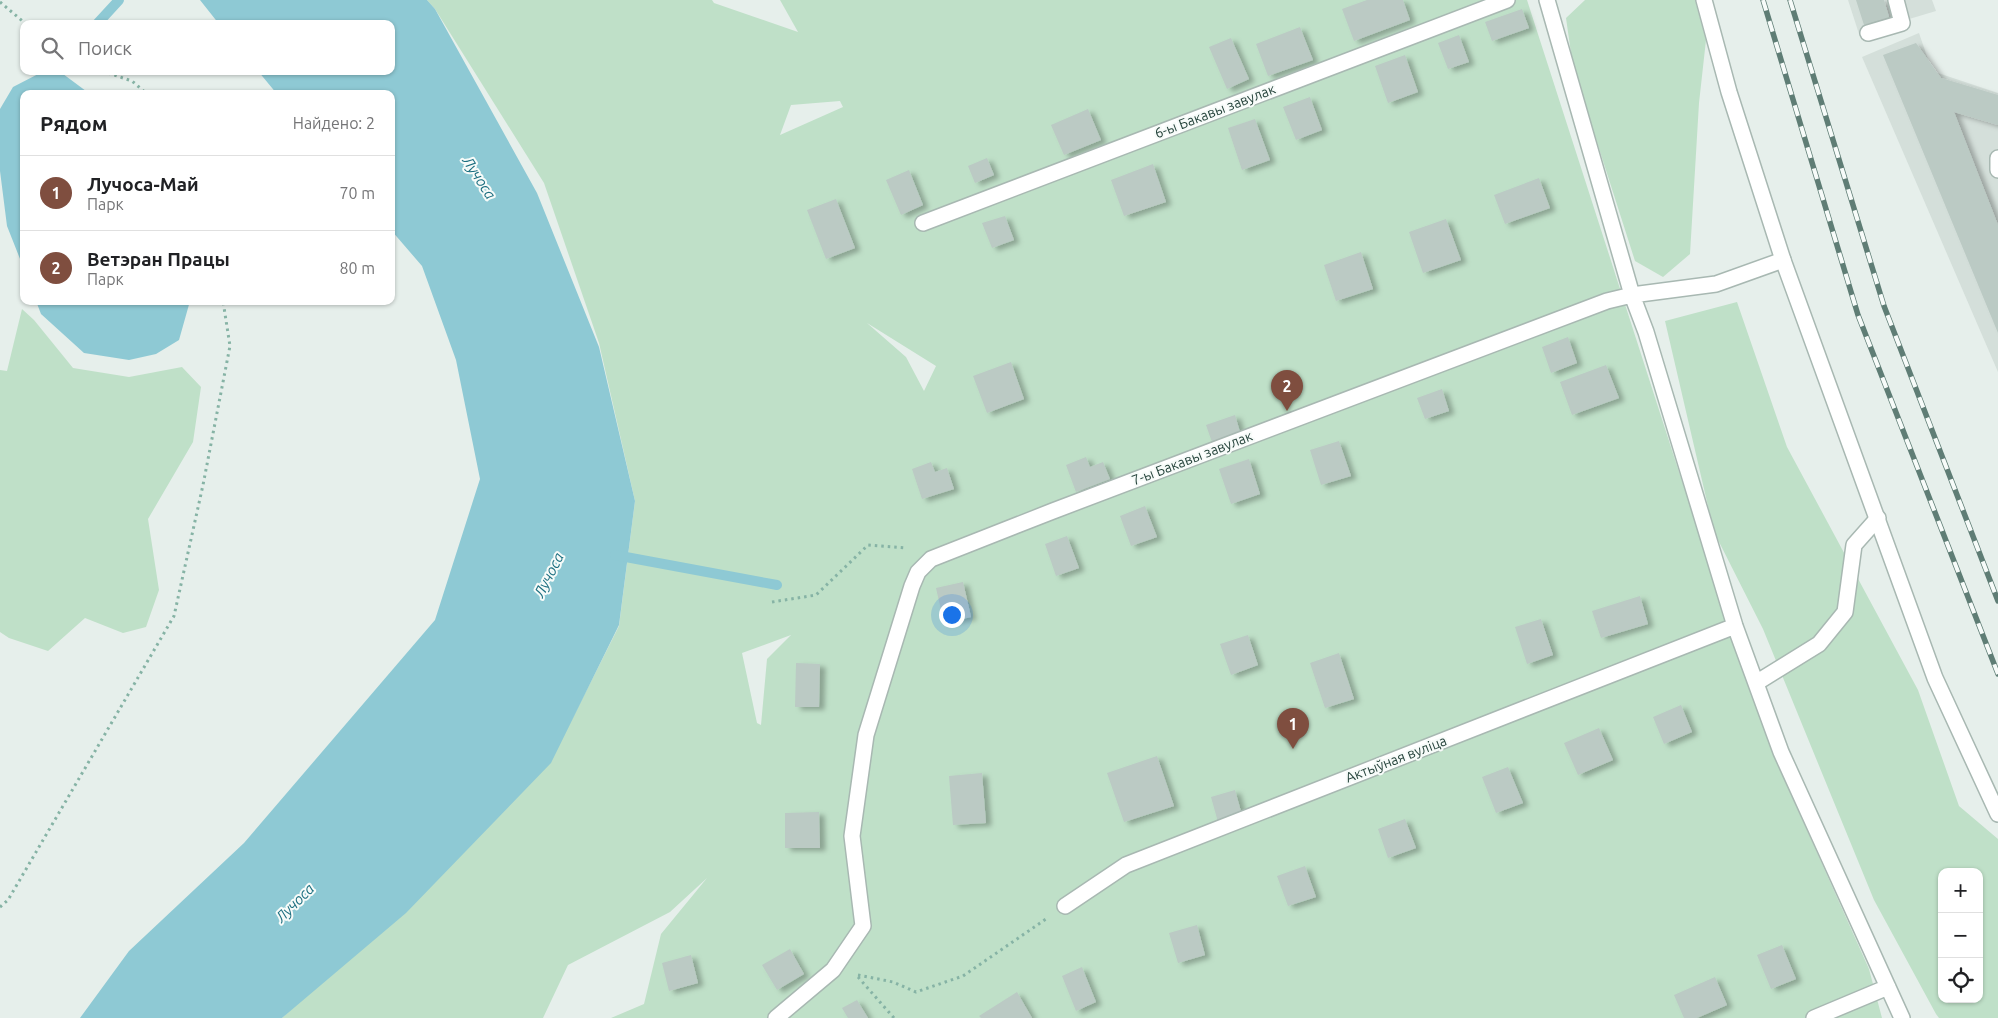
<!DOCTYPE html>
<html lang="ru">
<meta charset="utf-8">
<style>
:root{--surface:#fff;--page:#f6f6f6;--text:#202124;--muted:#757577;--line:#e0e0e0;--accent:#7f4e3f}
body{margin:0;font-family:Ubuntu,sans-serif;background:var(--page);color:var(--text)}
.controls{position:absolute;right:15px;bottom:15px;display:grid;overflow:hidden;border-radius:10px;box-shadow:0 1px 4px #0004}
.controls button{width:45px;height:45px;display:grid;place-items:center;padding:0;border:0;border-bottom:1px solid var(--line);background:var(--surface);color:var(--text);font:25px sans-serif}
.you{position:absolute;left:951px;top:614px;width:18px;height:18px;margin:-12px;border:4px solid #fff;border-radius:50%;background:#1a73e8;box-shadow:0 0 0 8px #1a73e833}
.badge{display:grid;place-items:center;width:32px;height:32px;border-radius:50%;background:var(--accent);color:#fff;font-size:16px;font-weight:700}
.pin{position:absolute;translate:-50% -41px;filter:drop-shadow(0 1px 2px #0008)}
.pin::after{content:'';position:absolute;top:26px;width:18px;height:15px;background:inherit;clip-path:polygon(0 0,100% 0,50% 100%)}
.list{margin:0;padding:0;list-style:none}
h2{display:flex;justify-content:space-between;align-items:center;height:65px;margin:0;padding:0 20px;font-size:21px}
h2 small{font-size:16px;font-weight:400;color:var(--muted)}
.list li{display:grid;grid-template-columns:32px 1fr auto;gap:15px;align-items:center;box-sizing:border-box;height:75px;padding:0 20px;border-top:1px solid var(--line)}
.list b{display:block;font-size:19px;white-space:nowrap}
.list p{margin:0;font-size:16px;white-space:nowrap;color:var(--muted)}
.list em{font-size:16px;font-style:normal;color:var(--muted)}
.icon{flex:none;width:28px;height:28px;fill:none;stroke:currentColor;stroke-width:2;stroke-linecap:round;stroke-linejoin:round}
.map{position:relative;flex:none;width:1998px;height:1018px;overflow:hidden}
.search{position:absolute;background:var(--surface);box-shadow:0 1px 4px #0004;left:20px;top:20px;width:375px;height:55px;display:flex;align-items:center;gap:12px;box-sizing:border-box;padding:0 18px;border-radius:10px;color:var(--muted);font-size:19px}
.panel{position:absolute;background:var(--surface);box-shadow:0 1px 4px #0004;left:20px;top:90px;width:375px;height:215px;border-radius:10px}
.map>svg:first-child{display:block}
.built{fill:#d4dfda}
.green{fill:#bfe0c8;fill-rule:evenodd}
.water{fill:#8ec9d4}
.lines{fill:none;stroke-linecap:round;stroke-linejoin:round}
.stream{stroke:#8ec9d4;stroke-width:10}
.building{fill:#bbcac4;filter:url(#shadow)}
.service-casing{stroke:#a8b8b2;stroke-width:18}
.minor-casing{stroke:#a8b8b2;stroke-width:18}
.path{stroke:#86b3a5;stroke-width:3;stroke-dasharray:2.5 4;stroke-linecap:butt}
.service{stroke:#fff;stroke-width:15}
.minor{stroke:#fff;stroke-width:15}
.rail-casing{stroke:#5f7d75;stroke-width:5.5}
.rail{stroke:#f7fbf9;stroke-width:4;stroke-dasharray:11;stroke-linecap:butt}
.labels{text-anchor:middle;stroke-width:4;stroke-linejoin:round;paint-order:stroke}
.street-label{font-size:14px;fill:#24423a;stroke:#f7fbf9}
.water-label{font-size:15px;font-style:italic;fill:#1c6f80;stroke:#f7fbf9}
</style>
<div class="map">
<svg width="1998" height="1018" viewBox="0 0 1998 1018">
<defs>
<filter id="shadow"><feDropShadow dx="5.5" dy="3" stdDeviation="2.5" flood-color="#0004"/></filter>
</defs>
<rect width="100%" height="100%" fill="#e6efeb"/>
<path class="built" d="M1848,0H1932L1936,11L1859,34Z
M1919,33L1932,71L1998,93V372L1862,57Z"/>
<path class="green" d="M427,0H712L714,3L798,32L780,0H1527L1679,472L1773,754L1869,969L1882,1018H611L644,1004L661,934L707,878L670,912L568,965L543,1018H282L550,763L619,626L635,501L599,343L544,183L435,9ZM840,101L843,107L780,135L791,105ZM867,323L936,366L924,391L906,357ZM791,635L767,659L761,725L757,723L742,653Z
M1585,0H1695L1706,40L1699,103L1690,254L1663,277L1635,261L1573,67L1566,18Z
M1737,302L1787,447L1918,690L1959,806L1998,839V1018H1939L1936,1014L1874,900L1763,629L1714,532L1665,321ZM1942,872H1979V999H1942Z
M22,309L34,320L73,368L129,377L182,367L201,387L193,442L148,519L159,590L146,627L123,633L85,618L48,651L9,638L0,632V370L7,371Z"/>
<path class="water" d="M200,0H427L435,9L537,193L599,347L635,501L619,625L551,763L406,913L282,1018H80L129,951L244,843L435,620L480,479L456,360L422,266L391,230V94H277L258,71H391V24H219Z
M44,71H59L90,94H24V269L7,226L0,171V109L13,87Z
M36,301H190L179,340L156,354L129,360L84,353L41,314Z"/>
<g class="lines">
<path class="stream" d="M97,24L119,0
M615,555L777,585"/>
</g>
<path class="building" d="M1367,0H1403L1410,20L1354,41L1342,9Z
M1856,0H1884L1889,17L1864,25Z
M1522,9L1529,28L1492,41L1485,22Z
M1300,27L1313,60L1268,76L1256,44Z
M1459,35L1469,62L1448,69L1438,43Z
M1231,38L1249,79L1227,89L1209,47Z
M1916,43L1941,78L1998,95V125L1954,112L1998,225V333L1883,55Z
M1405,55L1418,92L1388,103L1375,66Z
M1310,97L1322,130L1296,140L1283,107Z
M1088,109L1101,140L1064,155L1051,125Z
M1255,119L1270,160L1242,170L1228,128Z
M987,158L994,175L975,183L968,166Z
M1153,164L1166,202L1124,216L1111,180Z
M909,170L923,205L901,215L886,180Z
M1539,178L1550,208L1505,224L1494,195Z
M836,199L855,248L826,259L807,210Z
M1005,216L1014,240L992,248L982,223Z
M1446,219L1461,260L1423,273L1409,232Z
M1361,252L1373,289L1336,301L1324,265Z
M1568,337L1577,363L1551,373L1542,347Z
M1011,362L1024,399L987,413L973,376Z
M1606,365L1619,398L1572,415L1560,382Z
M1442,389L1449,411L1425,419L1417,398Z
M1235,415L1240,432L1212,442L1206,425Z
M1339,441L1351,476L1321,485L1310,450Z
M1086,457L1090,467L1103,462L1110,479L1076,492L1066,465Z
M1249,459L1260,494L1231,504L1219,469Z
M931,462L935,472L947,468L954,489L922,499L912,469Z
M1145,506L1157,537L1131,546L1120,516Z
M1067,536L1079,568L1056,576L1045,544Z
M963,582L971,617L944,623L936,588Z
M1640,596L1648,624L1601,638L1592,611Z
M1541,619L1553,655L1527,664L1515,627Z
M1248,635L1258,665L1231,675L1220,644Z
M1339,653L1354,699L1325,708L1310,663Z
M796,663L820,664L819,707H795Z
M1681,705L1692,732L1664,744L1653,717Z
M1599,728L1613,760L1578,775L1564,743Z
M1157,756L1174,806L1124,822L1107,773Z
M1508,767L1523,803L1496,813L1482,777Z
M982,773L986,823L953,825L949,776Z
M1235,790L1242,815L1218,822L1211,797Z
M819,812L820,848H785V813Z
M1405,819L1416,848L1388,858L1378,829Z
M1305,866L1316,897L1288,906L1277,876Z
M1197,925L1205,955L1178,963L1169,933Z
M1782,945L1796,979L1771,989L1757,955Z
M790,949L804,974L777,990L762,965Z
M691,955L698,983L669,991L662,963Z
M1082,967L1096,1002L1076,1011L1062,976Z
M1715,977L1727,1005L1697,1018H1684L1674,995Z
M1017,992L1032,1018H981L979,1016Z
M857,1000L868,1018H848L842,1008Z"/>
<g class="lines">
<g class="service-casing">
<path id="service" d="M1547,0L1632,295L1646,332L1735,626L1781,752L1902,1018
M1868,33L1902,23L1896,0
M1998,158V170
M923,223L1507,0
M1756,683L1819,644L1845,612L1854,545L1878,518
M1065,906L1126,865L1735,626
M776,1018L833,970L863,926L852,836L866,735L912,586L918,572L931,559L1053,511L1607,301L1632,295L1716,284L1783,260
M1814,1018L1888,987"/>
</g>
<g class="minor-casing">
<path id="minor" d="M1704,0L1729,92L1783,260L1935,678L1998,814"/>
</g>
<path class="path" d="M0,2L26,24
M102,71L132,81L147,94
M772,602L816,595L868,545L907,548
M0,907L8,900L174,616L203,485L230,346L223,301
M858,975L893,982L916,992L963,976L1046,919
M858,977L894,1018"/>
<use href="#service" class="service"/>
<use href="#minor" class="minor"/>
<g class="rail-casing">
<path id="rail" d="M1763,0L1858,315L1998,674
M1790,0L1884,306L1998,601"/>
</g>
<use href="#rail" class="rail"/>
</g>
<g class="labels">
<g class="street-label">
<text transform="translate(1215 111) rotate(-21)" y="5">6-ы Бакавы завулак</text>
<text transform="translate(1192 458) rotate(-21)" y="5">7-ы Бакавы завулак</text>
<text transform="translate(1396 759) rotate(-21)" y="5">Актыўная вуліца</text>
</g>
<g class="water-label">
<text transform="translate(479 178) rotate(57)" y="5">Лучоса</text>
<text transform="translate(549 575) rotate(-63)" y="5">Лучоса</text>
<text transform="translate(295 903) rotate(-45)" y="5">Лучоса</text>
</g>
</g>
</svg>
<div class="controls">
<button>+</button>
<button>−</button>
<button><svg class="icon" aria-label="locate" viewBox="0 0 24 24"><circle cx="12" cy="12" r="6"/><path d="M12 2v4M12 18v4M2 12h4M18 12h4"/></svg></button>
</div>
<div class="you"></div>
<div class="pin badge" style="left:1293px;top:749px">1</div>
<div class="pin badge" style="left:1287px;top:411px">2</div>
<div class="search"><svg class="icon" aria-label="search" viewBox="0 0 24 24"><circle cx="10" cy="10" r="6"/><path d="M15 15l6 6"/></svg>Поиск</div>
<section class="panel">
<h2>Рядом<small>Найдено: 2</small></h2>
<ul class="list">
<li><span class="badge">1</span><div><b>Лучоса-Май</b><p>Парк</p></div><em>70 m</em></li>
<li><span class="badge">2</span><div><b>Ветэран Працы</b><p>Парк</p></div><em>80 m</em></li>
</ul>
</section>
</div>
